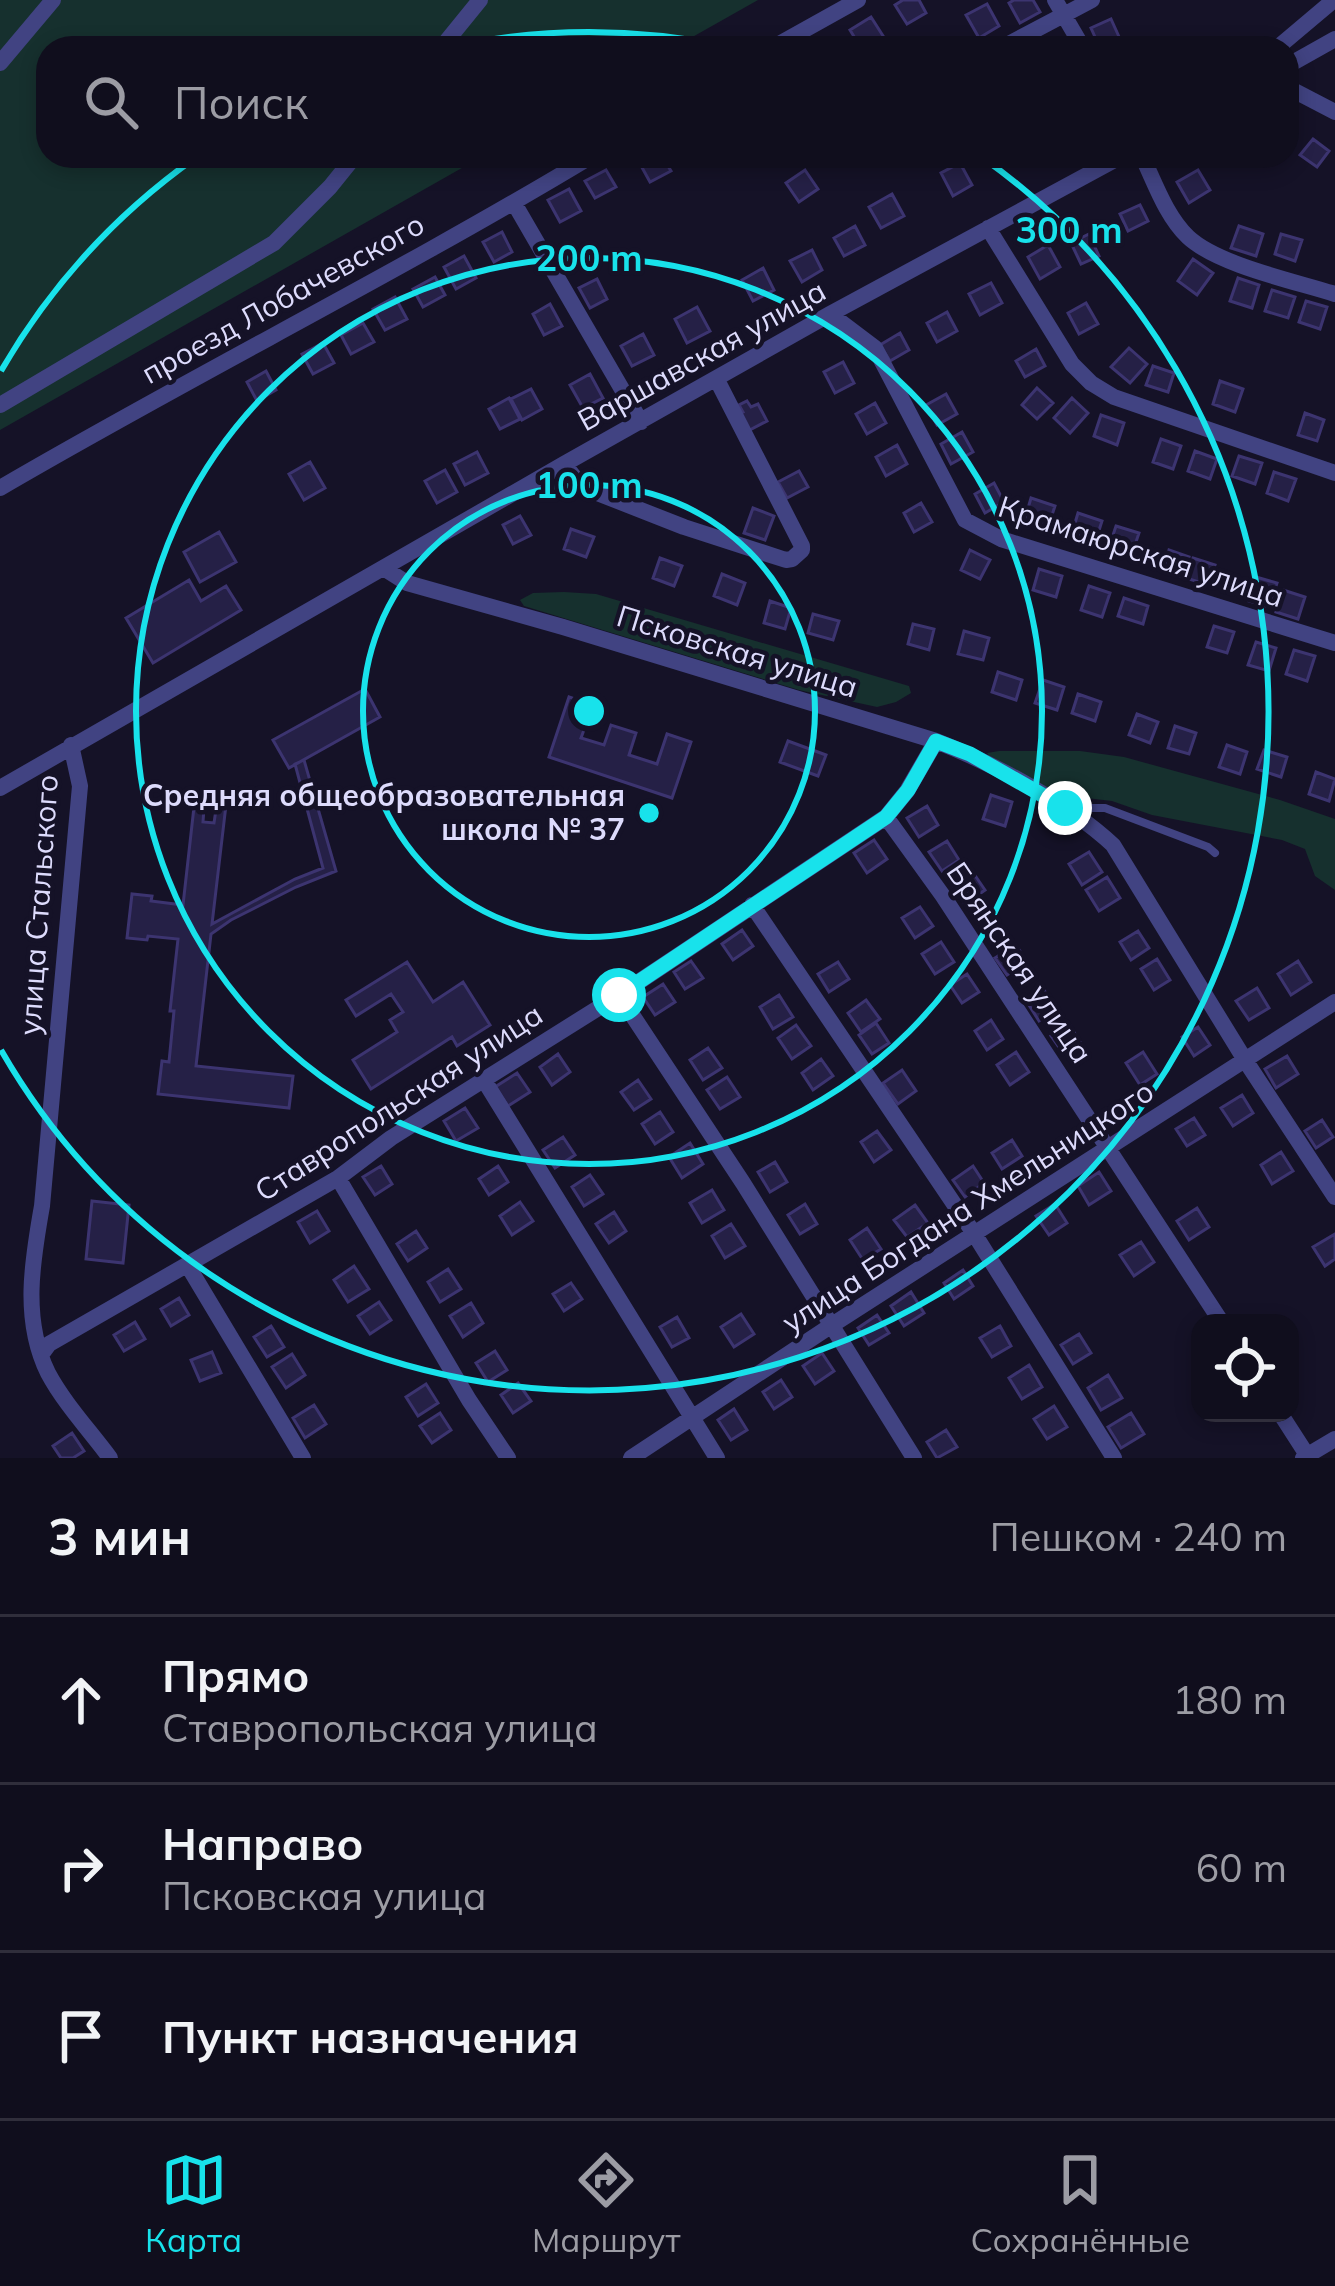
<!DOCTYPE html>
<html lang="ru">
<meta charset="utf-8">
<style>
:root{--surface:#100e1d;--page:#1e1c2a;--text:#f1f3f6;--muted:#9c9ca4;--line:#302e3b;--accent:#18e2eb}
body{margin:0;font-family:Mulish,sans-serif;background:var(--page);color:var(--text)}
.controls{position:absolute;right:36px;bottom:36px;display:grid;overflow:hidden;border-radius:24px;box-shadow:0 6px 18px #0003}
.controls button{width:108px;height:108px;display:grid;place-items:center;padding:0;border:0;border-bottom:3px solid var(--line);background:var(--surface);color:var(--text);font:60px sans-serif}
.stop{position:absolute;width:36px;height:36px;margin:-27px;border:9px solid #18e2eb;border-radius:50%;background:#fff}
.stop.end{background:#18e2eb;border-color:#fff;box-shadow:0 3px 12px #0008}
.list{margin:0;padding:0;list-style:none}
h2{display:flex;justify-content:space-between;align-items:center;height:156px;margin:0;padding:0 48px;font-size:51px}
h2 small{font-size:39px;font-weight:400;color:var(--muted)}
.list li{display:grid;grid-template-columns:78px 1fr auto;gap:36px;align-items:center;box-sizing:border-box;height:168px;padding:0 48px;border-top:3px solid var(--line)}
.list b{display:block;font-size:45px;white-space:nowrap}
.list p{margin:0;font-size:39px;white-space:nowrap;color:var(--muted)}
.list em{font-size:39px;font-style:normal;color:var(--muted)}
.icon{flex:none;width:66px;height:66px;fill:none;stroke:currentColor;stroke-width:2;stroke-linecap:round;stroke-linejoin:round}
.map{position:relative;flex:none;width:1335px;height:1458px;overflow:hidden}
.search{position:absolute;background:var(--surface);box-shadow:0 6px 18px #0003;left:36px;right:36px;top:36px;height:132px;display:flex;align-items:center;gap:30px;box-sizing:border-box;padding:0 42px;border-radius:36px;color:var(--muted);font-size:45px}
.sheet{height:660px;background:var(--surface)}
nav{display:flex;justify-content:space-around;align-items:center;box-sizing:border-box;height:168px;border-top:3px solid var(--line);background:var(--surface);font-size:33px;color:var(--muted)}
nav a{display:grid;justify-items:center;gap:6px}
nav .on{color:var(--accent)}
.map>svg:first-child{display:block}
.green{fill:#16302e}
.building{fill:#252046;stroke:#3c3470;stroke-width:3}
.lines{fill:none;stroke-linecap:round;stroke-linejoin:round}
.lane{stroke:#414382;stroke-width:8}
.street{stroke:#414382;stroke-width:16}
.route{stroke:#18e2eb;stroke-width:15}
.ring{fill:none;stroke:#18e2eb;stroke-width:6}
.poi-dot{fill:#18e2eb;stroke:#151227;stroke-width:4.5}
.labels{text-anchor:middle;stroke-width:9;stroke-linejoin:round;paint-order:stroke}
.street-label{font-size:30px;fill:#dddbfc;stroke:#151227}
.poi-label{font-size:30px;font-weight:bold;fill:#dddbfc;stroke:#151227;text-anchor:end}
.centre{fill:#18e2eb;stroke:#151227;stroke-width:6}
.ring-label{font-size:36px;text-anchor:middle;font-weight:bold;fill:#18e2eb;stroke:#151227;stroke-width:9;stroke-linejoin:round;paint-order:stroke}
</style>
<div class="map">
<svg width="1335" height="1458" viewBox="0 0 1335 1458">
<rect width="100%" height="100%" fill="#151227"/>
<path class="green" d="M0,0H758L673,48H48V156H483L0,430Z
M564,592L596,594L909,686L911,693L896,702L877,707L799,690L524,606L520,600L533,593Z
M999,751H1080L1124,757L1280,800L1335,819V890L1315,876L1305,849L1282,840L1152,815L1112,801L1052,794L990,758L987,753Z"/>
<path class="building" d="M903,0H919L926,13L907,24L895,5Z
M1014,0H1033L1040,12L1020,23L1009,3Z
M987,4L999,26L979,38L966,15Z
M871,17L885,39L870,48H861L850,30Z
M1111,19L1120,39L1100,48L1091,28Z
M1313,139L1329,151L1317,167L1300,155Z
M650,156H662L671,171L650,182L639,162Z
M960,163L972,185L953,196L941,173Z
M606,170L616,187L595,198L585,181Z
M805,170L818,189L799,202L786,183Z
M1198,170L1210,190L1189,203L1177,182Z
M569,189L581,211L560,222L548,200Z
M892,194L904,216L881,228L869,207Z
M1140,205L1148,221L1128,231L1120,214Z
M855,226L865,245L844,256L834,238Z
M1239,226L1263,234L1256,256L1231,248Z
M502,232L512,252L494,262L483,242Z
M1089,234L1099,256L1081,264L1071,243Z
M1281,234L1302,240L1295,261L1275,254Z
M1048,245L1060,267L1040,279L1028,257Z
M812,250L822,270L802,282L790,261Z
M464,256L476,278L456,289L444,267Z
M1193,259L1213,273L1197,295L1178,281Z
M763,268L774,290L753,301L742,280Z
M435,277L445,295L423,307L413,289Z
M1238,278L1259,285L1252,308L1230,301Z
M597,279L607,299L590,308L579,288Z
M991,283L1002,303L980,315L969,294Z
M1272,290L1295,297L1288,318L1265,311Z
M395,297L407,319L385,330L373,309Z
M1306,301L1327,307L1320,329L1299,322Z
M1086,303L1098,324L1079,334L1068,313Z
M550,304L562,326L544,335L533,314Z
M697,307L710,331L687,343L675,319Z
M947,312L957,331L937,342L927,323Z
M363,323L374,342L351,354L341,335Z
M900,333L909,350L890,361L880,345Z
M643,334L654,355L632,366L621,346Z
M323,343L334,363L313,374L302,354Z
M1129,348L1147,364L1130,383L1111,367Z
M1036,349L1045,366L1025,377L1016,361Z
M843,362L854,383L835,393L824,372Z
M1153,366L1174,373L1168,392L1146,385Z
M266,371L276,390L257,401L247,382Z
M590,374L603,398L583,408L570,385Z
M1220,381L1243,389L1235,412L1213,404Z
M1037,388L1053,403L1037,419L1022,405Z
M531,389L542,409L522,420L511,399Z
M946,394L957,414L937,425L926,405Z
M509,398L520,419L500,429L489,409Z
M1072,398L1088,413L1070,433L1054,418Z
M747,401L751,407L758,404L767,421L744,433L735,416L743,412L739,405Z
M875,403L886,423L867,434L856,414Z
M1305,413L1324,420L1317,441L1298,435Z
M1101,415L1124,423L1117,445L1094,436Z
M962,432L973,452L951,464L941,444Z
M1161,439L1181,446L1173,469L1153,462Z
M897,445L907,464L886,476L876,457Z
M1195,451L1217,459L1210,479L1188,471Z
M477,452L488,473L465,485L454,464Z
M1239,456L1262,463L1255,484L1232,476Z
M310,462L325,488L304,500L289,474Z
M445,470L457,492L437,503L425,481Z
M799,471L808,487L787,498L778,482Z
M1274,472L1296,479L1288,501L1267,493Z
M994,483L1004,502L985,513L975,494Z
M1031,498L1055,506L1047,530L1024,522Z
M921,503L932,522L914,532L904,513Z
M753,508L774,516L765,540L744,533Z
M1078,513L1102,521L1096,540L1072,533Z
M520,516L531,535L513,544L503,525Z
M1116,526L1139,533L1132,554L1109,547Z
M571,529L594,537L586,557L564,549Z
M219,532L236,562L200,582L184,552Z
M970,550L990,560L980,579L961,570Z
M1169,550L1189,557L1182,577L1163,571Z
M660,558L682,566L674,586L653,578Z
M1193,558L1215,565L1208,585L1186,578Z
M1039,569L1062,576L1056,597L1033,590Z
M722,574L745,583L737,605L714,596Z
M1256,577L1277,583L1269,607L1249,601Z
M189,580L201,601L226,586L241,610L153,663L126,618Z
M1089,586L1110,593L1102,617L1081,610Z
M1283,590L1305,597L1298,619L1276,612Z
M1124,598L1148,606L1143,624L1118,616Z
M770,601L791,608L785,629L764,623Z
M813,614L839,621L833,640L808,633Z
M913,624L934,629L929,650L908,644Z
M1214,626L1234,632L1227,653L1207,647Z
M964,631L989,638L983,660L958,654Z
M1256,642L1276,648L1269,671L1248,665Z
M1294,650L1315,656L1307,681L1286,674Z
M998,672L1022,680L1016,700L992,692Z
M1043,680L1064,687L1057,710L1035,703Z
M365,689L380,717L289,768L273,740Z
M1078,694L1101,702L1095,721L1072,713Z
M569,697L593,705L581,738L604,745L611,725L636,733L629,755L657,764L667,734L691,742L672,798L549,757Z
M1137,714L1158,722L1150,743L1129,735Z
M1175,726L1196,733L1189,754L1168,748Z
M788,741L826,755L818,776L780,762Z
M1227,745L1247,752L1240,774L1219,767Z
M1264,750L1287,757L1281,777L1257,769Z
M304,760L336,871L296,887L231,920L211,934L196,1066L293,1076L289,1108L158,1094L162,1061L169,1062L174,1011H170L178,939L148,936L147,940L127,938L132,894L152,896L151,901L183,905L194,807L204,808L203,822L214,823L217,803L226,805L212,924L295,879L323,868L295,764Z
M1316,772L1335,779L1329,801L1309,794Z
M991,795L1012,802L1005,826L983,819Z
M927,806L938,825L919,837L907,818Z
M874,840L887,859L867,873L854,853Z
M947,841L959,860L942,871L929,852Z
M1089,852L1102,872L1082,885L1069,864Z
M972,871L985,890L965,904L952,884Z
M1107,877L1120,898L1099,911L1086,890Z
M920,907L933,926L915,938L902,918Z
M742,930L753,946L733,960L722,944Z
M1138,931L1149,948L1131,960L1120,942Z
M941,942L954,962L935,974L922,954Z
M1016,945L1027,962L1007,975L995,958Z
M1157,959L1170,980L1154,990L1141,969Z
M691,961L703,978L685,989L674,972Z
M1298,961L1311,982L1291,995L1278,974Z
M407,962L433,1002L463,982L490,1025L457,1046L452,1037L371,1089L353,1060L397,1032L390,1020L403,1012L391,994L356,1016L346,1000Z
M838,962L849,979L829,992L818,974Z
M967,974L979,992L962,1003L950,985Z
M663,984L675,1002L655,1015L643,997Z
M1257,988L1269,1008L1249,1020L1236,1001Z
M1044,990L1057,1009L1039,1021L1027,1002Z
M779,995L793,1017L773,1029L760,1007Z
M866,1000L880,1019L861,1032L848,1013Z
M991,1020L1003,1039L987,1050L975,1031Z
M876,1023L889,1043L872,1054L859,1035Z
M1069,1024L1080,1042L1063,1053L1051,1036Z
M796,1025L811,1046L792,1059L778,1038Z
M1198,1027L1210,1045L1194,1056L1182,1037Z
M708,1048L722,1068L703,1080L690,1060Z
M1016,1052L1029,1072L1010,1085L997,1065Z
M1143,1052L1157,1074L1140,1085L1126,1063Z
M558,1054L570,1072L552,1085L540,1067Z
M1287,1056L1298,1074L1276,1088L1265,1069Z
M821,1059L833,1076L813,1090L802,1073Z
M902,1070L916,1091L898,1104L883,1083Z
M517,1073L530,1092L508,1106L495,1087Z
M727,1077L740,1097L720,1109L707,1090Z
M638,1080L651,1099L634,1110L621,1092Z
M1242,1095L1253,1113L1233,1126L1221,1108Z
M465,1108L478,1128L456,1141L444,1121Z
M660,1112L673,1132L655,1144L642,1124Z
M1194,1118L1205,1135L1187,1146L1176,1129Z
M1322,1120L1333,1137L1316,1148L1305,1131Z
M877,1131L891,1150L874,1162L861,1142Z
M563,1137L575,1155L555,1168L543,1150Z
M1012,1140L1022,1156L1002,1169L992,1153Z
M690,1143L703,1164L682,1178L669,1157Z
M1281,1152L1293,1171L1272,1184L1261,1165Z
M775,1162L787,1182L770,1192L758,1172Z
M381,1166L392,1184L375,1195L363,1177Z
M498,1166L508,1182L489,1195L479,1179Z
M973,1166L984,1183L965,1197L953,1180Z
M1099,1172L1111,1191L1089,1205L1078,1186Z
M590,1175L603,1194L584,1206L572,1187Z
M712,1190L724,1210L702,1223L690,1203Z
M92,1201L129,1205L123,1263L86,1259Z
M520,1202L533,1221L512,1235L500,1216Z
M805,1204L817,1224L800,1234L788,1215Z
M1055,1204L1067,1223L1049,1235L1036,1216Z
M915,1205L928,1223L907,1237L894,1220Z
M1197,1208L1209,1227L1189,1240L1177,1221Z
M317,1211L329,1231L310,1243L298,1222Z
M614,1212L626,1231L609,1243L596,1224Z
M731,1224L745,1246L725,1258L712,1236Z
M867,1228L881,1249L863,1260L850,1240Z
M416,1231L427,1248L408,1261L397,1244Z
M1335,1234V1259L1325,1266L1313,1247Z
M1141,1242L1154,1262L1134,1276L1120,1255Z
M354,1266L369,1289L348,1302L334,1280Z
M448,1269L461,1289L440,1302L428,1282Z
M963,1270L973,1286L954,1299L944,1283Z
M571,1283L582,1299L564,1311L553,1294Z
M911,1292L924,1313L904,1326L891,1306Z
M179,1298L189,1315L171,1326L161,1309Z
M379,1302L391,1320L370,1334L358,1316Z
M471,1303L483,1323L463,1337L450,1316Z
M741,1314L754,1334L734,1347L721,1327Z
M877,1315L889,1333L869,1345L858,1328Z
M677,1317L689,1338L672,1347L660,1327Z
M135,1322L145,1339L124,1351L114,1335Z
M271,1326L284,1347L267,1357L254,1337Z
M1000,1326L1011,1346L992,1357L980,1338Z
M1079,1334L1091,1353L1073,1364L1061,1345Z
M495,1351L507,1370L488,1382L476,1363Z
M212,1352L221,1373L200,1381L191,1360Z
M822,1353L834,1371L815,1384L803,1366Z
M292,1354L305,1375L286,1388L272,1367Z
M1029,1365L1042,1387L1022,1399L1009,1378Z
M1108,1375L1122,1398L1101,1410L1088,1388Z
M781,1380L792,1397L774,1409L763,1392Z
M518,1383L531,1401L513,1413L501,1395Z
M426,1384L438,1403L418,1416L406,1397Z
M314,1405L326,1424L305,1438L293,1418Z
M1054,1406L1067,1427L1047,1439L1034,1419Z
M734,1409L747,1430L731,1440L718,1420Z
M440,1413L451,1430L432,1443L420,1426Z
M1131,1413L1144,1434L1121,1448L1108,1427Z
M946,1430L957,1447L937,1458L927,1442Z
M72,1433L84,1451L73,1458H61L53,1446Z"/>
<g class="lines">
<path class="lane" d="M1070,808H1105L1208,847L1215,853"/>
<path class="street" d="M1055,0L1083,48
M441,48L480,0
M772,48L858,0
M1001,48L1092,0
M1277,48L1334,0
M0,63L53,0
M1287,66L1335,39
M1287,87L1335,112
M1142,156C1155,183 1166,216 1188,237C1218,265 1294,281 1335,294
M514,203L641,422
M988,228L1072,364L1091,383L1114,397L1335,473
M830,314L875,348L965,520L1001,539L1335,643
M0,405L274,243L330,187L355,156
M564,464L582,487L684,527L786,560L792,559L802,550V546L717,380
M0,488C195,374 398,273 592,156
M385,569L407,583L563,627L936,741C994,764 1068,803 1113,845L1245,1060L1335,1197
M71,745L80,786L42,1206C32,1262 22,1320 48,1373C64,1403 90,1431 110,1458
M0,788L564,464L830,314L1122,156
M886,817L943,896L1222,1323
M752,905L975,1235L1114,1458
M619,995L743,1183L914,1458
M484,1080L717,1458
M338,1178L469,1400L508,1458
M188,1266L303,1458
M41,1355L49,1344L338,1178L391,1138L619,995L886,817L907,791L936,741
M1280,1413L1309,1458
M631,1458L832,1325L1335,1002
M1303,1458L1335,1439"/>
</g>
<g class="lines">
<path class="route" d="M619,995L886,817L908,790L936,741L970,754L1065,808"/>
</g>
<g class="ring">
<circle cx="589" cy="711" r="226"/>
<circle cx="589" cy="711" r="453"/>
<path d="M1 371A679 679 0 0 1 195 158M448 47A679 679 0 0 1 730 47M983 158A679 679 0 1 1 1 1050"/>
</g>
<circle class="poi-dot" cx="649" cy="813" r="12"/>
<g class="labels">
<g class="street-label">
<text transform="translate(283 299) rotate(-29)" y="10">проезд Лобачевского</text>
<text transform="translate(702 356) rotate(-29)" y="10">Варшавская улица</text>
<text transform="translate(1141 552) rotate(18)" y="10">Крамаюрская улица</text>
<text transform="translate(737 652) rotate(17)" y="10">Псковская улица</text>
<text transform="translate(39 905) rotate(-86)" y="10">улица Стальского</text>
<text transform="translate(1019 963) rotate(56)" y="10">Брянская улица</text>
<text transform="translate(399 1103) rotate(-33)" y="10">Ставропольская улица</text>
<text transform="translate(968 1207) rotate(-33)" y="10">улица Богдана Хмельницкого</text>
</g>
<g class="poi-label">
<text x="625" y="806">Средняя общеобразовательная<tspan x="625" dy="34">школа № 37</tspan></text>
</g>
</g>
<circle cx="589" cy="711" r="18" class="centre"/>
<g class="ring-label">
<text x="1069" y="243">300 m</text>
<text x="589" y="271">200 m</text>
<text x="589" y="498">100 m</text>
</g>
</svg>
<div class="controls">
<button><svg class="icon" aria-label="locate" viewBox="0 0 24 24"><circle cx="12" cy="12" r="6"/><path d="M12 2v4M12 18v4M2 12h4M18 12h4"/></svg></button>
</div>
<div class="stop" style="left:619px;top:995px"></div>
<div class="stop end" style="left:1065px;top:808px"></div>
<div class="search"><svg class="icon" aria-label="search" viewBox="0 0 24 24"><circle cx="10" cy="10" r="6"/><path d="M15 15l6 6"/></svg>Поиск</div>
</div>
<section class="sheet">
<h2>3 мин<small>Пешком · 240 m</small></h2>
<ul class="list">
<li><svg class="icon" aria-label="ahead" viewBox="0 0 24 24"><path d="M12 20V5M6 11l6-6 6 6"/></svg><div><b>Прямо</b><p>Ставропольская улица</p></div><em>180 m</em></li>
<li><svg class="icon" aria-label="right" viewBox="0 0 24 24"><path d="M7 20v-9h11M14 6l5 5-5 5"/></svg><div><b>Направо</b><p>Псковская улица</p></div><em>60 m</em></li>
<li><svg class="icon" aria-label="arrive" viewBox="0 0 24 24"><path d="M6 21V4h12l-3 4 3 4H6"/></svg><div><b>Пункт назначения</b></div></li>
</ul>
</section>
<nav>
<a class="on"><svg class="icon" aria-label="map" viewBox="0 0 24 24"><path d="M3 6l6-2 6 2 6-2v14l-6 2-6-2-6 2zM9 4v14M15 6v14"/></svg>Карта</a>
<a><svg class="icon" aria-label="directions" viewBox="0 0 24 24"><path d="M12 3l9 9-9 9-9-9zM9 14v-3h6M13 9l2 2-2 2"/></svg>Маршрут</a>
<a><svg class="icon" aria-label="saved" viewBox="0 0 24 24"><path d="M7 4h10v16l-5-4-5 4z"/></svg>Сохранённые</a>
</nav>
